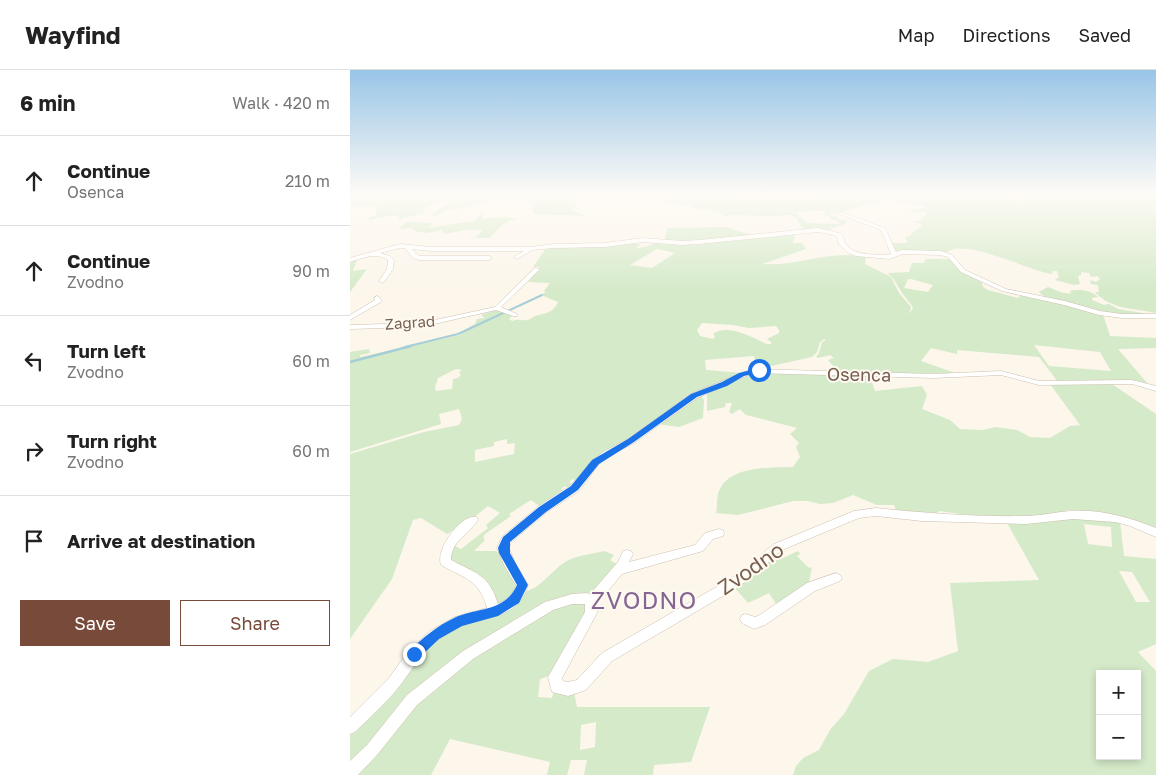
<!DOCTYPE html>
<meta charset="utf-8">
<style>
:root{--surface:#fff;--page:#f6f6f6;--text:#222;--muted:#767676;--line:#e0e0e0;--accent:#774a39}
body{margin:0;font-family:"Golos Text",sans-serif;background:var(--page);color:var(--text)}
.controls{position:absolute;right:15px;bottom:15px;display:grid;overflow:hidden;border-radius:0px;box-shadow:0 2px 8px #0003}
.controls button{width:45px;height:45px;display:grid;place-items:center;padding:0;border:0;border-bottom:1px solid var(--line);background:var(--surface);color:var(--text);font:25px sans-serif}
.stop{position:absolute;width:15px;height:15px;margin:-11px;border:4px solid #1a73e8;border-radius:50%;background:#fff}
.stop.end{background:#1a73e8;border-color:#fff;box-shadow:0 1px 5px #0008}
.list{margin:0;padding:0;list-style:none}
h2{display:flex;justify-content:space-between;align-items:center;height:65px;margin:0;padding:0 20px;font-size:21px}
h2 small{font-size:16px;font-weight:400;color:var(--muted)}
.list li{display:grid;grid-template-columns:32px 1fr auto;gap:15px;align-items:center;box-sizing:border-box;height:90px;padding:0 20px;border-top:1px solid var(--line)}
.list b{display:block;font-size:19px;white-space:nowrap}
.list p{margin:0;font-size:16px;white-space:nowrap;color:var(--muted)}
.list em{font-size:16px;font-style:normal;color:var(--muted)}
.actions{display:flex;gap:10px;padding:15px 20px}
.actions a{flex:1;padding:11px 0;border:1px solid var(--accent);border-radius:0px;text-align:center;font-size:18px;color:var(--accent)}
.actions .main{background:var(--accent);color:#fff}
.icon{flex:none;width:28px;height:28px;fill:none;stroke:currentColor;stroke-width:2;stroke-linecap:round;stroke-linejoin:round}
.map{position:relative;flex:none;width:806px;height:705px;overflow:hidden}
header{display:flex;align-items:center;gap:30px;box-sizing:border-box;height:70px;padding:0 25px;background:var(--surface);border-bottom:1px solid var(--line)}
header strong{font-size:24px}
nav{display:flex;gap:28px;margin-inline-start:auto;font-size:18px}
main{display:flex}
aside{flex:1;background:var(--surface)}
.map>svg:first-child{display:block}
.green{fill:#d5eac9;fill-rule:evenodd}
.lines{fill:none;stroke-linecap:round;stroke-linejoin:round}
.stream-far1{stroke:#a6ced7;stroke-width:2}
.stream{stroke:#a6ced7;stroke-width:2.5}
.minor-casing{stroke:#cebfb0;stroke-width:1}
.minor{fill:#fff;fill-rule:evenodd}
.route{fill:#1a73e8}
.labels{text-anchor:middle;stroke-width:4;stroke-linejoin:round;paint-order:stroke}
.far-street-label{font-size:15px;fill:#775e4e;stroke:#fefaf2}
.street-label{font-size:18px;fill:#775e4e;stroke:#fefaf2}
.near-street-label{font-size:21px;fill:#775e4e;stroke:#fefaf2}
.near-quarter-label{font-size:24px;letter-spacing:1px;fill:#856692;stroke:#fefaf2}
</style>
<header>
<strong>Wayfind</strong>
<nav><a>Map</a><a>Directions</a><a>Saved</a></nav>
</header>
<main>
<aside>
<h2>6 min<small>Walk · 420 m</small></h2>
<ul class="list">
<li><svg class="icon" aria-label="ahead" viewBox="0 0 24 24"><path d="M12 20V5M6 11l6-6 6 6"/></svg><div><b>Continue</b><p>Osenca</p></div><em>210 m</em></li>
<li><svg class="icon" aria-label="ahead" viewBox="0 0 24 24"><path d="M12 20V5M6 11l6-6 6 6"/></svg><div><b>Continue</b><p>Zvodno</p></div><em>90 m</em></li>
<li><svg class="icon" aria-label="left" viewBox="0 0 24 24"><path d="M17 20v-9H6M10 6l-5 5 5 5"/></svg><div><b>Turn left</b><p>Zvodno</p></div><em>60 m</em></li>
<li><svg class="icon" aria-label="right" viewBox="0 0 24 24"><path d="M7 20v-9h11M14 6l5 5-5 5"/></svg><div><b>Turn right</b><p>Zvodno</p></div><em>60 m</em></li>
<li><svg class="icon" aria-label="arrive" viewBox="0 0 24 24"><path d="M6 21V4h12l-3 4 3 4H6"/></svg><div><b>Arrive at destination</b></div></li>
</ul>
<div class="actions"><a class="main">Save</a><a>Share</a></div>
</aside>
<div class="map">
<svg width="806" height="705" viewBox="0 0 806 705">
<rect width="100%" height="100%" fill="#fcf6eb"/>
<path class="green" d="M0,123H240L234,125L233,128L234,129L230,130L223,139L220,140L225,141L236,146L184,144L182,141L184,134H178L181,128L141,130L144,132L125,134L99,141L109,136L85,146L81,145L101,132L94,130L75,137L74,143L50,149L45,145L20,150L18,148L26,145V138H23L30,134L16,137L0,135Z
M317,123H392L394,128L409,130L468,126L467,123H806V243C785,238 761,240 745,222H749L748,215L741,214L740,210L746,212L750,209L747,206L741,207L739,203L731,202V205L728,206L730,214L724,215L705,210L709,207L707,201H703L702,204C676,200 616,168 597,182L544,181L540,173H558L555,167L560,166L562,163L573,155L563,152L573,149L571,148L575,146L576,142L561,143L560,141L576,138L575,136L530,129L527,132L490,143H481V145L488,147V149L496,150L497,153L479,160H453L447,149L441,145L423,146L381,145L375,147L367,141L344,138L343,134L330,135L306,131L311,129V126L321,125ZM458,141H475L473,145L480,146L481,149L489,152V154L457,153L445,142Z
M133,143L134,144L131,149L155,147L168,149C156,149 148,159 140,168H125L132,161L130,160H116L94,164L92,160L77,163L68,162L61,158L48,159L57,152L83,153L78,158L124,151Z
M375,157L406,166L345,172L314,170L318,158Z
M445,164L443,173H452L456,179L412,194C447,197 479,179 516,187L515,194L541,207L549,223L561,237L559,244L563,238C560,232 556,229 553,224C547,216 546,209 537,203L559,202L562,193H575L574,191L576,189H600L609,199L632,212L633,217L638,220L668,228L671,225L753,244L760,266L806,268V278L768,279L798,314L772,310L708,312L689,287L607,280V284L581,278L571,291L605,303H488L485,296H483L478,290L484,288L480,285L468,288L466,287L469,283L472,272L476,270L474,269L470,272L467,282L462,287L407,299L404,286L355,290L356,300L393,303L342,326L273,373L228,411L222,409L219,412L226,415L221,419L215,416L211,419L217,423L192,438L181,430L159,444L161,446L135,464L133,468L135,470L124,481H146L150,484L169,520L149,539L145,528L100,492L103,475L111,479L138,458L136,455L150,443L138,436L118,452L97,464L71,448L63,450L42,509L0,569V384L74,362L109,355L112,349L109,339L89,344L91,354L0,382V282L19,279L20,283L10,285V287L110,265L114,260L125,254L127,249L135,248L131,245L146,240L162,246L159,249L162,251C168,248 172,251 178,250C181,249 183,247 185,246C196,243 203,243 208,232L191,225L196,222L194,221L200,213L178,212L190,197H183L196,178L264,176C271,173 284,171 291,175L286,177L287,178L295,177L308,171L350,173L339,179L353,172ZM307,179L325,183L302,198L280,195ZM558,209H561L583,215L578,222L554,218ZM352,253L383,255L399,258L426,256L429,260V263L417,269L421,272V274H417C403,268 377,253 363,264L365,267L363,269L350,266L347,260ZM684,275L750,282L761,301L699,296ZM106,299L112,300L109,302L111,305L108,308L103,309L102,319L86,321L85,317L88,308ZM157,369V374L165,373L164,384L125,392V380L144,376V372Z
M7,189L3,201L17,199L0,222V191Z
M698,217C706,220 714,225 722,223L719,221C730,219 740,220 748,227L742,228V230L754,235L759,234L768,239L805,245L757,244L696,228L689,222Z
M400,302L486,305L487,311H505L506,306H520L525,321L572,316L577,325L572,339L600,350L610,359L633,360L646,357L667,360L680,367L700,368L720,356L730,355L700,314L759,312L806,344V460L731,441L717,440V444C675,451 632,448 590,441L581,446L558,445L556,440H546L544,435H527L503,425L483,433L470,434L458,431H443L388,445L366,443C368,436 366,428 369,421C380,395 421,398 443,397L450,387L446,377L449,373L440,364L447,358L396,345L390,339L382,344L379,342L382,333H376L375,337L357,341V324L361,321Z
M351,326L354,330L353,348L329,357L307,354L331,334Z
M722,447L770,451L774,486L806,489V574L788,582L806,601V705H443L446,696L453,688L469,680L480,660L494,644L519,601L543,589L578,592L608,581L600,513L689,510L656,451ZM734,454L761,457L762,477L738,474ZM769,501L782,502L800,532H786ZM750,604H787V686H750Z
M429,479L433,488L448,481L450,484L447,486L459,498L462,497L458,517L429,538L419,523L398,533L384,517Z
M254,481L264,485L260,490L270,496L242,522L216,528L116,584L0,698V661L86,567L174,522C194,517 201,499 219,490C229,485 243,484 254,481Z
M236,531L239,538L202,605L190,609L188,627L202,628L205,618L224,622L227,637H360L341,692L304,695L303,705H234L237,690H221L217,705H197L200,692L100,669L81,705H4L43,656L121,587L210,535ZM246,652L245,677L230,680L231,655Z"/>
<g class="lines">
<path class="stream-far1" d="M55,277L108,264L192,225"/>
<path class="stream" d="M0,292L61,276"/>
<g class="minor-casing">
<path id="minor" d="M491,142L535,158L546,182L552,180L591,181L602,185L615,200L656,219L715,231L750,241L772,244H806V248H772L749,245L714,235L652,221L611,202L598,187L590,185L553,184L539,189L506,186L497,182L489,174L487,167L485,165L468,162L349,174L332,175L293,172L255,177L204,178L182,180L167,189L164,187L165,186L174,181H81L62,179L69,186H139L142,188L139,190H69L63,188L55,178H50L30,183L40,186L44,190L43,199L34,212L32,213L29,211L37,199L38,190C26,182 13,188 0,192V188L50,174L81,177H181L204,174L255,173L293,168L332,171L349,170L468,158L489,163L493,166C496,187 522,184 538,185L541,184L531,160L489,144V143Z
M185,198L190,199L151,237L167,244V246H163L146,240L71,257L0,259V255L71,253L145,237Z
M27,226L29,227L32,231L31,232L0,250V245L25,230L24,228Z
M402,299L584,304L651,301L689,311L782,310L806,316V321L782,314L689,315L651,305L584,308L403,303L347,328L284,373L259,386L249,394L229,421L197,442L161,472L159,478L165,493L178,515C169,547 140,546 114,555C106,558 97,564 90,568C71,581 62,601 48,618C35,634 19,648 5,662L0,664V647L39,608L59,580L80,561L105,547L137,538C129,509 115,509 91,495C85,480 111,443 127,447L128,450C119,464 101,471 101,490C125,503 139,504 148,534C156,530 163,524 166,515L154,495L147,478L152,467L189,436L221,415L243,390L253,382L278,369L341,324Z
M526,438C575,443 625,447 675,446C690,446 705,442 721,441C750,439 779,447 806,458V467L780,456L765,452L723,449L676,454L572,451L526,446L509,448L432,480L423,487L411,501L383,520L262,591L236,620L218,626L202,622L198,607L235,542V534H222L203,540L123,589L67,635L27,685L8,705H0V691L17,675L57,625L113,581L195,532L222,524L236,523L240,524L268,492L273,481L277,480L281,481L283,484L279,492L345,475L355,463L369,459L373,460L374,463L373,466L363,469L353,481L272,504L247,534V543L212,608L213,611L218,612L227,610L252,583L375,512L403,495L415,481L424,474L504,441Z
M486,503L490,505L492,508L490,511L465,521L415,555L404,559L392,553L390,549L392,545L396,544L405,547L408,546L457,513Z"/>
</g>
<use href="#minor" class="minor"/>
</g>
<linearGradient id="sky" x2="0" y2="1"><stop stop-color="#98c5e7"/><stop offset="0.56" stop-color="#fefbf6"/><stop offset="1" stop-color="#fefbf6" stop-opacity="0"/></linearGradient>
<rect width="806" height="221" fill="url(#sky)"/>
<path class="route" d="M409,298L411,299V302L394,306L377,316L347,327L284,372L249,394L228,420L196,442L160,472V483L178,515L169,533L148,546L112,556L89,569L69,588L64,590L60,588L58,584L60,580C74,567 87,556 104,548C128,537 154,543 167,515L149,483L148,478L153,467L189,437L221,416L242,390L278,369L341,324L372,312L389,303Z"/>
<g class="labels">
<g class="far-street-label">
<text transform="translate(60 253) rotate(-4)" y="5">Zagrad</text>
</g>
<g class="street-label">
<text transform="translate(509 305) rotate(1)" y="6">Osenca</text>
</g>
<g class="near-street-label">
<text transform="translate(401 499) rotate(-35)" y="7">Zvodno</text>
</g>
<g class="near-quarter-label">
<text x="294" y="539">ZVODNO</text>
</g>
</g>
</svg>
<div class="controls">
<button>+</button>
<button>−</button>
</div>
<div class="stop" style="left:409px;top:300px"></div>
<div class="stop end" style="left:64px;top:584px"></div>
</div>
</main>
